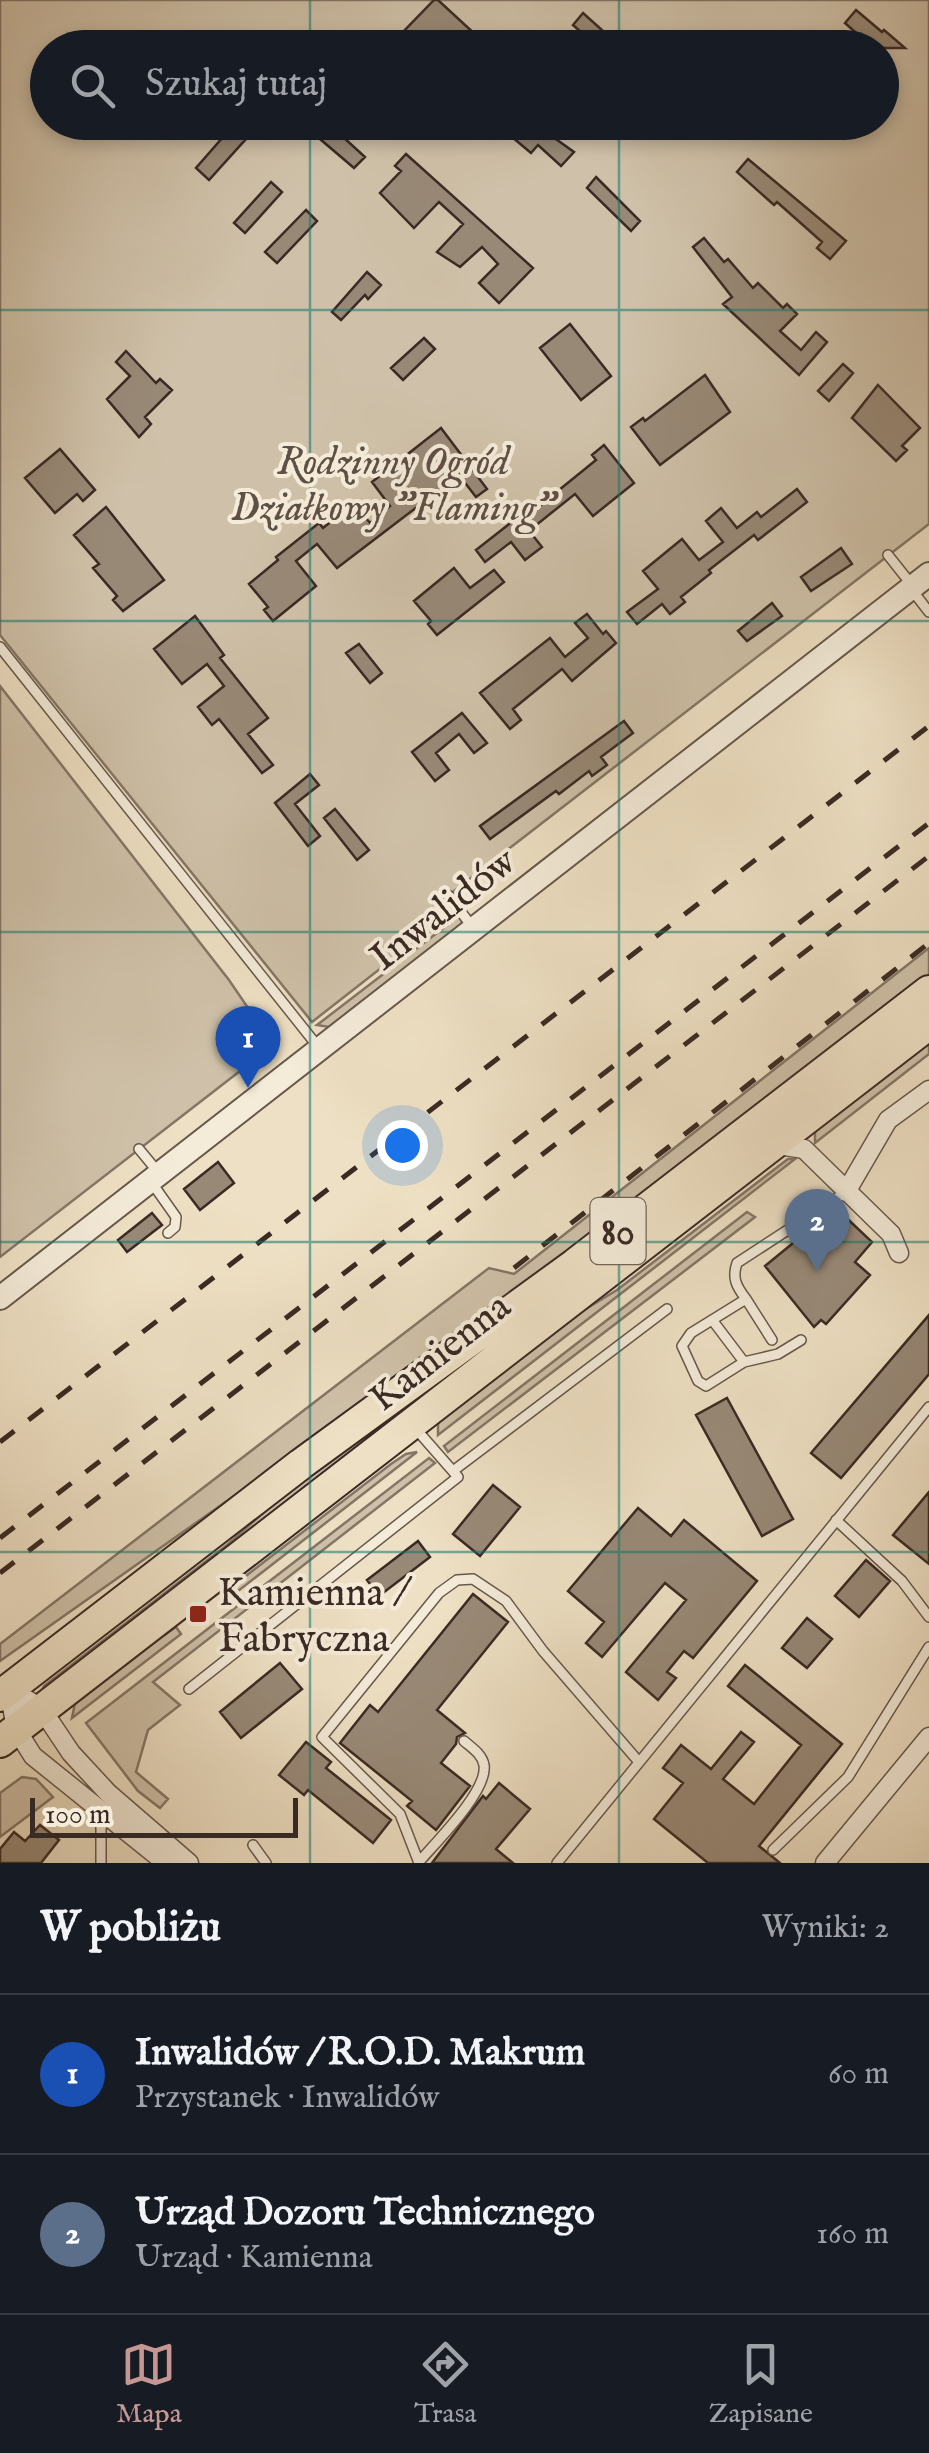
<!DOCTYPE html>
<html lang="pl">
<meta charset="utf-8">
<style>
:root{--surface:#171b24;--page:#242831;--text:#f1f3f6;--muted:#9ea1a6;--line:#363941;--accent:#c59692}
body{margin:0;font-family:"IM FELL English",serif;background:var(--page);color:var(--text)}
.scale{position:absolute;left:30px;bottom:25px;width:268px;box-sizing:border-box;padding-left:10px;border:5px solid #3a2a24;border-top:0;font-size:28px;line-height:35px;white-space:nowrap;color:#3a2a24;-webkit-text-stroke:8px #f4ebd9;paint-order:stroke}
.you{position:absolute;left:402px;top:1145px;width:35px;height:35px;margin:-25px;border:8px solid #fff;border-radius:50%;background:#1a73e8;box-shadow:0 0 0 15px #1a73e833}
.badge{display:grid;place-items:center;width:65px;height:65px;border-radius:50%;background:var(--accent);color:#fff;font-size:32px;font-weight:700}
.pin{position:absolute;translate:-50% -82px;filter:drop-shadow(0 2px 5px #0008)}
.pin::after{content:'';position:absolute;top:52px;width:35px;height:30px;background:inherit;clip-path:polygon(0 0,100% 0,50% 100%)}
.list{margin:0;padding:0;list-style:none}
h2{display:flex;justify-content:space-between;align-items:center;height:130px;margin:0;padding:0 40px;font-size:42px}
h2 small{font-size:32px;font-weight:400;color:var(--muted)}
.list li{display:grid;grid-template-columns:65px 1fr auto;gap:30px;align-items:center;box-sizing:border-box;height:160px;padding:0 40px;border-top:2px solid var(--line)}
.list b{display:block;font-size:38px;white-space:nowrap}
.list p{margin:0;font-size:32px;white-space:nowrap;color:var(--muted)}
.list em{font-size:32px;font-style:normal;color:var(--muted)}
.icon{flex:none;width:55px;height:55px;fill:none;stroke:currentColor;stroke-width:2;stroke-linecap:round;stroke-linejoin:round}
.map{position:relative;flex:none;width:929px;height:1863px;overflow:hidden}
.search{position:absolute;background:var(--surface);box-shadow:0 5px 15px #0003;left:30px;right:30px;top:30px;height:110px;display:flex;align-items:center;gap:25px;box-sizing:border-box;padding:0 35px;border-radius:55px;color:var(--muted);font-size:38px}
.sheet{height:450px;background:var(--surface)}
nav{display:flex;justify-content:space-around;align-items:center;box-sizing:border-box;height:140px;border-top:2px solid var(--line);background:var(--surface);font-size:28px;color:var(--muted)}
nav a{display:grid;justify-items:center;gap:5px}
nav .on{color:var(--accent)}
.map>svg:first-child{display:block}
.green{fill:#cfc1a9;stroke:#847666;stroke-width:2.5;fill-rule:evenodd}
.building{fill:#988977;stroke:#3a2a24;stroke-width:2.5}
.lines{fill:none;stroke-linecap:round;stroke-linejoin:round}
.service-casing{stroke:#67584c;stroke-width:12}
.minor-casing{stroke:#67584c;stroke-width:21}
.tertiary-casing{stroke:#67584c;stroke-width:26}
.primary-casing{stroke:#3a2a24;stroke-width:34}
.service{stroke:#f4ebd9;stroke-width:9}
.minor{stroke:#f4ebd9;stroke-width:18}
.tertiary{stroke:#f4ebd9;stroke-width:22}
.primary{stroke:#eee0c4;stroke-width:30}
.rail{stroke:#3a2a24;stroke-width:5;stroke-dasharray:18 18;stroke-linecap:butt}
.grid{fill:none;stroke:#0f766e;stroke-width:2.5;stroke-opacity:0.55}
.poi-dot{fill:#8f2418;stroke:#f4ebd9;stroke-width:4}
.labels{text-anchor:middle;stroke-width:8;stroke-linejoin:round;paint-order:stroke}
.shield{fill:#f4ebd9;stroke:#72645a;stroke-width:2.5}
.shield-label{font-size:38px;font-weight:bold;fill:#3a2a24}
.park-label{font-size:40px;font-style:italic;fill:#5f5045;stroke:#f4ebd9}
.street-label{font-size:40px;fill:#3a2a24;stroke:#f4ebd9}
.poi-label{font-size:40px;fill:#3a2a24;stroke:#f4ebd9;text-anchor:start}
</style>
<div class="map">
<svg width="929" height="1863" viewBox="0 0 929 1863">
<rect width="100%" height="100%" fill="#eee0c4"/>
<filter id="stains"><feTurbulence type="fractalNoise" baseFrequency=".002" numOctaves="4"/><feColorMatrix values="0 0 0 0 .2 0 0 0 0 .09 0 0 0 0 .02 0 0 0 .5 -.17"/></filter>
<radialGradient id="worn" r=".72"><stop offset=".6" stop-color="#630" stop-opacity="0"/><stop offset="1" stop-color="#630" stop-opacity=".3"/></radialGradient>
<path class="green" d="M0,0H929V524L445,898L454,911L312,1022L0,635ZM48,48H882V122H48Z
M0,686L229,980L259,1024L258,1057L0,1257Z
M459,916L463,924L329,1027L317,1025Z
M929,948V975L451,1343L0,1661V1644L489,1268L514,1274Z
M929,1009L39,1696L44,1686L227,1545L305,1476Z
M929,1035V1054L815,1143V1127Z
M788,1159H795L438,1435V1420L543,1335L617,1290Z
M747,1212L755,1217L448,1452L444,1446Z
M417,1452L229,1598L225,1592L391,1464L406,1454Z
M429,1458L435,1463L153,1682L180,1705L148,1730L136,1772L168,1799L160,1808L138,1791L86,1723Z
M176,1627L181,1634L72,1718L75,1703L84,1690Z
M22,1777L36,1779L53,1797L0,1837V1793Z"/>
<path class="building" d="M434,0H438L490,48H424L404,31Z
M856,10L882,32L884,30L905,48H870L871,46L845,23Z
M583,13L622,48H599L573,25Z
M523,122H532L574,152L561,166L538,145L531,153L512,137Z
M331,126L365,157L354,168L320,139Z
M231,128L245,140L209,180L196,168Z
M406,154L533,268L499,303L479,283L498,264L482,247L460,267L437,252L463,224L439,202L414,228L380,193L401,171L395,166Z
M748,159L846,241L830,259L817,248L822,242L777,202L774,205L737,172Z
M596,177L640,221L631,231L587,188Z
M271,182L282,192L245,233L234,223Z
M306,210L317,221L277,263L265,252Z
M704,238L724,262L728,259L753,288L758,283L783,308L787,304L797,314L780,331L801,350L816,332L827,342L799,375L723,304L732,297L693,247Z
M367,272L381,285L368,299L365,295L341,320L332,312Z
M570,324L611,376L581,400L540,348Z
M424,338L435,349L403,380L391,368Z
M126,351L156,383L160,379L172,390L145,417L151,424L139,437L107,399L130,376L116,362Z
M843,364L853,373L829,401L818,391Z
M705,375L730,412L660,465L631,427L643,418L645,421Z
M878,385L920,428L902,446L907,450L896,461L852,418Z
M441,428L487,489L476,497L459,475L337,568L317,544L296,561L316,586L273,621L264,610L268,607L249,584L278,560L276,557L319,523L323,528L354,503L370,523L390,506L372,482Z
M604,445L634,483L593,516L575,494L535,526L527,516L596,460L592,455Z
M60,449L95,490L83,501L77,494L55,513L25,478Z
M797,489L807,502L758,540L754,535L709,570L711,573L681,597L685,602L670,614L662,604L637,624L627,612L658,589L643,571L682,539L699,560L723,542L706,521L721,508L737,528L757,512L761,517Z
M106,507L164,580L123,611L113,600L117,596L93,568L99,564L74,535Z
M518,517L542,547L525,560L511,542L485,562L476,550Z
M841,548L852,564L811,591L801,577Z
M454,568L470,588L494,570L504,582L437,635L428,624L431,621L414,601Z
M772,603L782,616L747,641L738,631Z
M587,614L603,634L606,631L616,643L572,681L562,669L513,709L521,720L510,729L480,693L550,638L565,657L588,638L575,623Z
M195,616L224,655L220,658L268,718L248,734L273,765L262,773L219,719L212,725L198,707L224,686L207,664L182,684L154,649Z
M359,644L382,673L370,683L346,653Z
M462,713L487,743L474,753L459,734L436,753L449,770L435,781L412,752Z
M624,721L633,733L601,757L607,765L592,776L589,771L559,794L556,791L490,839L480,826Z
M310,774L319,785L295,804L320,836L308,846L275,803Z
M335,809L369,850L357,860L324,818Z
M218,1162L234,1183L200,1210L184,1189Z
M836,1208L872,1242L855,1262L870,1275L826,1324L821,1320L814,1327L765,1266Z
M152,1213L162,1225L127,1252L118,1240Z
M929,1315V1374L841,1478L811,1453Z
M727,1398L793,1519L762,1536L696,1415Z
M493,1485L520,1507L480,1556L453,1534Z
M929,1492V1564L893,1535Z
M638,1508L671,1536L684,1520L757,1581L693,1658L684,1651L667,1672L676,1678L658,1700L626,1672L686,1600L665,1583L602,1657L586,1643L604,1622L568,1591Z
M418,1541L430,1557L379,1596L367,1580Z
M866,1560L890,1581L859,1617L835,1596Z
M473,1594L508,1622L437,1710L465,1733L457,1737L456,1744L441,1763L470,1786L436,1830L407,1806L412,1801L340,1743L370,1705L378,1712Z
M807,1618L832,1639L807,1668L782,1648Z
M280,1663L302,1689L241,1738L220,1712Z
M745,1665L842,1744L759,1846L780,1863H708L654,1819L683,1783L663,1768L681,1745L711,1769L741,1732L754,1742L723,1779L754,1804L801,1745L728,1686Z
M306,1742L331,1762L326,1768L391,1820L373,1843L308,1790L304,1795L279,1775Z
M499,1783L530,1809L496,1849L513,1863H432L483,1796L486,1799Z
M40,1825L59,1840L41,1863H0V1849L14,1832L25,1841Z"/>
<g class="lines">
<g class="service-casing">
<path id="service" d="M888,555L911,584
M912,590L929,612
M0,647L319,1048
M448,895L474,929
M139,1149L158,1172
M152,1183L176,1217L175,1227L168,1233
M746,1299L772,1340
M713,1321L744,1362
M801,1340L778,1354L744,1362L706,1386L698,1381L682,1346L691,1333L746,1299C736,1286 732,1278 737,1263L846,1192
M453,1471L667,1309
M836,1520L902,1581L929,1617
M189,1689L458,1477L416,1429
M101,1812V1863
M253,1845L266,1863
M773,1850L848,1777L929,1647
M419,1862C436,1842 488,1791 484,1765C482,1754 472,1748 464,1741
M419,1863L400,1814L322,1737L439,1593L457,1580L473,1579L506,1601L543,1651L639,1762
M557,1863L929,1407"/>
</g>
<g class="minor-casing">
<path id="minor" d="M772,1144L804,1149L891,1234L899,1253
M846,1192L888,1120L929,1090
M9,1689L41,1708L71,1753L108,1793L189,1863
M9,1689L16,1729L33,1756L166,1863
M825,1863L929,1737"/>
</g>
<g class="tertiary-casing">
<path id="tertiary" d="M0,1298L929,574"/>
</g>
<g class="primary-casing">
<path id="primary" d="M0,1696L301,1464L575,1264L929,991
M0,1742L929,1024"/>
</g>
<use href="#service" class="service"/>
<use href="#minor" class="minor"/>
<use href="#tertiary" class="tertiary"/>
<use href="#primary" class="primary"/>
<path class="rail" d="M514,1268L929,943
M0,1442L929,726
M0,1538L929,823
M0,1573L929,856"/>
</g>
<path class="grid" d="M310,0V48M619,0V48M310,122V1863M619,122V1863M0,310H929M0,621H929M0,932H929M0,1242H929M0,1552H929"/>
<rect class="poi-dot" x="188" y="1604" width="20" height="20" rx="5"/>
<g class="labels">
<rect class="shield" x="590.5" y="1198" width="55" height="66" rx="8"/>
<g class="shield-label">
<text x="618" y="1244">80</text>
</g>
<g class="park-label">
<text x="393" y="474">Rodzinny Ogród<tspan x="393" dy="46">Działkowy "Flaming"</tspan></text>
</g>
<g class="street-label">
<text transform="translate(442 908) rotate(-38)" y="14">Inwalidów</text>
<text transform="translate(439 1351) rotate(-38)" y="14">Kamienna</text>
</g>
<g class="poi-label">
<text x="218" y="1605">Kamienna /<tspan x="218" dy="46">Fabryczna</tspan></text>
</g>
</g>
<rect width="100%" height="100%" filter="url(#stains)"/>
<rect width="100%" height="100%" fill="url(#worn)"/>
</svg>
<div class="scale">100 m</div>
<div class="you"></div>
<div class="pin badge" style="left:248px;top:1088px;background:#1a4fb4">1</div>
<div class="pin badge" style="left:817px;top:1271px;background:#5c6f8a">2</div>
<div class="search"><svg class="icon" aria-label="search" viewBox="0 0 24 24"><circle cx="10" cy="10" r="6"/><path d="M15 15l6 6"/></svg>Szukaj tutaj</div>
</div>
<section class="sheet">
<h2>W pobliżu<small>Wyniki: 2</small></h2>
<ul class="list">
<li><span class="badge" style="background:#1a4fb4">1</span><div><b>Inwalidów / R.O.D. Makrum</b><p>Przystanek · Inwalidów</p></div><em>60 m</em></li>
<li><span class="badge" style="background:#5c6f8a">2</span><div><b>Urząd Dozoru Technicznego</b><p>Urząd · Kamienna</p></div><em>160 m</em></li>
</ul>
</section>
<nav>
<a class="on"><svg class="icon" aria-label="map" viewBox="0 0 24 24"><path d="M3 6l6-2 6 2 6-2v14l-6 2-6-2-6 2zM9 4v14M15 6v14"/></svg>Mapa</a>
<a><svg class="icon" aria-label="directions" viewBox="0 0 24 24"><path d="M12 3l9 9-9 9-9-9zM9 14v-3h6M13 9l2 2-2 2"/></svg>Trasa</a>
<a><svg class="icon" aria-label="saved" viewBox="0 0 24 24"><path d="M7 4h10v16l-5-4-5 4z"/></svg>Zapisane</a>
</nav>
